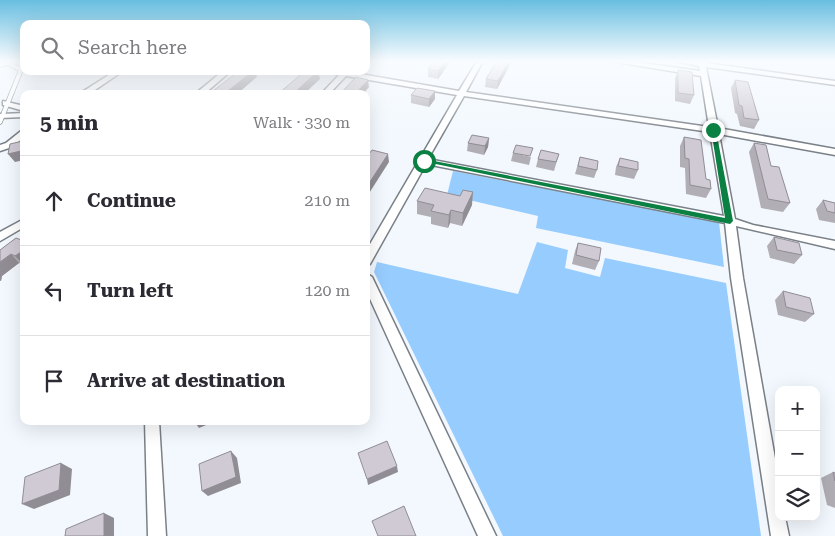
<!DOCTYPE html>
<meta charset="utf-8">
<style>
:root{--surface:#fff;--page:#f2f2f3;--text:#2b2b33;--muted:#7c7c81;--line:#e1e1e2}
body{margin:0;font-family:"Roboto Serif",serif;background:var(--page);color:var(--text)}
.controls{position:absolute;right:15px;bottom:15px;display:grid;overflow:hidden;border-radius:10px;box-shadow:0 5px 20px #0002}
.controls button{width:45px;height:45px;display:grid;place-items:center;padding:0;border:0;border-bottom:1px solid var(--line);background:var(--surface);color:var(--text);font:25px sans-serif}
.stop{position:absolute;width:15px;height:15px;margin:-11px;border:4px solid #0b8043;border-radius:50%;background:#fff}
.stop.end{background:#0b8043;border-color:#fff;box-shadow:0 1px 5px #0008}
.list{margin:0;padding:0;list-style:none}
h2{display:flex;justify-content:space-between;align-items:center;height:65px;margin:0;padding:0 20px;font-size:21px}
h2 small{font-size:16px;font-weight:400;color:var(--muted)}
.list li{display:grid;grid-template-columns:32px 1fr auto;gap:15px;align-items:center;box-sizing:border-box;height:90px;padding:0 20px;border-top:1px solid var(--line)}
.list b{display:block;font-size:19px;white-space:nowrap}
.list em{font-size:16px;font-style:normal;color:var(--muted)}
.icon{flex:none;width:28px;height:28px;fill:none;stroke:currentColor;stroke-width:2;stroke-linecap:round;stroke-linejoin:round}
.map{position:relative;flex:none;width:835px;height:536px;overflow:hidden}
.search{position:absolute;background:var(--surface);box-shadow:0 5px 20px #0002;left:20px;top:20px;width:350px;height:55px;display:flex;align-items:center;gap:12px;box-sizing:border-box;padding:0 18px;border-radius:10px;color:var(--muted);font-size:19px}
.panel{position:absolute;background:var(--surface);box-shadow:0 5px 20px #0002;left:20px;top:90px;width:350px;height:335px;border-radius:10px}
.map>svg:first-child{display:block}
.forest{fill:#97ccfe}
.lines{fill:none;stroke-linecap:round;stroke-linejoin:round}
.service-casing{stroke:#7a8087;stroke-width:5.5}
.minor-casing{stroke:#7a8087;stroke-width:3}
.service{stroke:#fff;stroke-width:4}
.minor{fill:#fff;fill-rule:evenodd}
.wall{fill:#b2aeb5}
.shaded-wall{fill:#918d94}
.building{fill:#cfcad3;stroke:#918d94}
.route{fill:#0b8043}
</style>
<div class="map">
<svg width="835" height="536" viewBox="0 0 835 536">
<rect width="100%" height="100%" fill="#f2f8fe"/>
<path class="forest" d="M453,171L719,222L724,267L536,228L538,216L447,195Z
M537,242L568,250L565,268L600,277L605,258L726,283L761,536H503L374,272L377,262L518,294Z"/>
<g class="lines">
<g class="service-casing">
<path id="service" d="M0,65L16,61
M0,122L21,70L10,64"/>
</g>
<g class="minor-casing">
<path id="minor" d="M477,61H483L466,92L709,127L701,76L610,61H628L700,71L699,66L675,61H705L706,63L835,81V85L706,67L718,128L835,149V155L719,134L735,219L753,225L835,241V249L736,226L743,278L779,481V517H785L789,536H771L731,278L725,223L426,164L370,264L366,265V251L457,95L346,76L329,94H321L339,75L326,71H343L459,91ZM464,96L710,132L724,216L428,159Z
M115,71H123L89,94H79Z
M223,71H231L204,94H195Z
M3,101L24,106V111L3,105Z
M24,113V117L0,118V114H2Z
M21,131H24V137L12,147L0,151V145L6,143Z
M24,219V227L0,241V232Z
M366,273L372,277L496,536H478L366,290Z
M145,421H159L166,536H148Z"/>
</g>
<use href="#service" class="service"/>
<use href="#minor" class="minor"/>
</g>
<path class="wall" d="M434,61H451L438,79L428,77V69Z
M512,61L497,89L485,87L486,79Z
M678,70L694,95L690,104L675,101V78Z
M735,80L759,120L754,129L740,126L737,114L735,113L731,88Z
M411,95L435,99L429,107L411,103Z
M684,137L711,189L706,198L686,194L685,168L680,167V146Z
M489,138L488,147L484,155L467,151L468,143Z
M754,143L771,166L790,203L783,212L761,208L749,152Z
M513,153L531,157L529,165L511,161Z
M559,154L554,171L536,167L538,159Z
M580,157L597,170L594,178L575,174Z
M620,158L638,170L634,179L615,175L616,167Z
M823,200L835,203V223L819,220L816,209Z
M417,201L472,205L462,226L450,223L448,228L431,224V217L417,214Z
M774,237L802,255L794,264L770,258L767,246Z
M16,238L24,265L19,263L2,276L1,281H0V250Z
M578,243L599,261L595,270L572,264L575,251Z
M783,291L814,314L805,322L778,315L775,300Z
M833,472L835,473V508L827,505L821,478Z"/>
<path class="shaded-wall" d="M446,61H451L438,79V71Z
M509,61H512L497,89L498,81Z
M253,71H255L257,77L237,94H224Z
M318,71L320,79L304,94H293Z
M368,80L369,87L363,94H355Z
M435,91V99L429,107V99Z
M489,138L488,147L484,155L485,146Z
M23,141L24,142V160L15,162L8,154Z
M388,154L389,162L366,198V188Z
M473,192L472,205L462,226L463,213Z
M451,210L450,223L448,228L449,215Z
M24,250V265L15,256Z
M11,254L19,263L2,276L1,281L0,280V262Z
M194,421H216L199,428Z
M231,451L237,458L241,483L208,496L202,491Z
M61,463L72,469L70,495L34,509L22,504Z
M397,466L398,472L368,485L367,479Z
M104,513L114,518V536H104Z"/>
<path class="building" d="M434,61H446L438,71L428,69Z
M497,61H509L498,81L486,79Z
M678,70L692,72L694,95L678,93Z
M239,71H253L224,94H209Z
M305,71H318L293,94H278Z
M356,77L368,80L355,94H340Z
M735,80L748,82L759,120L744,118L742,106L739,105Z
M417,88L435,91L429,99L411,95Z
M472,135L489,138L485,146L468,143Z
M684,137L701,140L706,179L710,180L711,189L690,185L689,159L685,158Z
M23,141L21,151L8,154L10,144Z
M754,143L766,145L771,166L779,167L790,203L768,199Z
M516,145L533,148L530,156L513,153Z
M372,150L388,154L366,188V162L368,159L366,158Z
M541,150L559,154L556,162L538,159Z
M580,157L598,161L597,170L578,166Z
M620,158L638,162V170L618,166Z
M425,188L460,196L463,190L473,192L463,213L451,210L449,215L431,211L434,205L417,201Z
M823,200L835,203V213L827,211Z
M774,237L799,243L802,255L777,250Z
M16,238L24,241V250L15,256L11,254L0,262V250Z
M578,243L601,248L599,261L576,255Z
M783,291L810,298L814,314L786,307Z
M387,441L397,466L367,479L358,453Z
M231,451L236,477L202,491L199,464Z
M61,463L59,490L22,504L25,477Z
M833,472L835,473V481Z
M404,506L416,536H378L372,521Z
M104,513V536H65L66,529Z"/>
<linearGradient id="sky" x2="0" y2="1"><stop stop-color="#68bee0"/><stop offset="0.45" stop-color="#f9fcff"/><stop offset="1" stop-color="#f9fcff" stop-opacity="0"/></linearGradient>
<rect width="835" height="136" fill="url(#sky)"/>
<path class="route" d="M711,129L716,130L733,221L730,224L421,161L424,159L725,218Z"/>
</svg>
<div class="controls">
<button>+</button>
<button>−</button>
<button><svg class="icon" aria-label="layers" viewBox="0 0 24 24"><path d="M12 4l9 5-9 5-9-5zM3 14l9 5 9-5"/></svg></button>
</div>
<div class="stop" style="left:424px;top:161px"></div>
<div class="stop end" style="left:713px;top:130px"></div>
<div class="search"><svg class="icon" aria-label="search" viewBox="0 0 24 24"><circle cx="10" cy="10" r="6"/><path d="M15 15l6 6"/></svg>Search here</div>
<section class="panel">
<h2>5 min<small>Walk · 330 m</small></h2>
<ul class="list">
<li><svg class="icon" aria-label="ahead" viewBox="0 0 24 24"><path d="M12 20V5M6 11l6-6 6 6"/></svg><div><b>Continue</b></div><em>210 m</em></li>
<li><svg class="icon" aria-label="left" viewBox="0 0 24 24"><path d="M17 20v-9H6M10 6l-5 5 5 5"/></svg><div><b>Turn left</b></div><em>120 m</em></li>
<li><svg class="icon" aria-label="arrive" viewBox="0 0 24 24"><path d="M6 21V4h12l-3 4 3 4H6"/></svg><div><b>Arrive at destination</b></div></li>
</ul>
</section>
</div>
